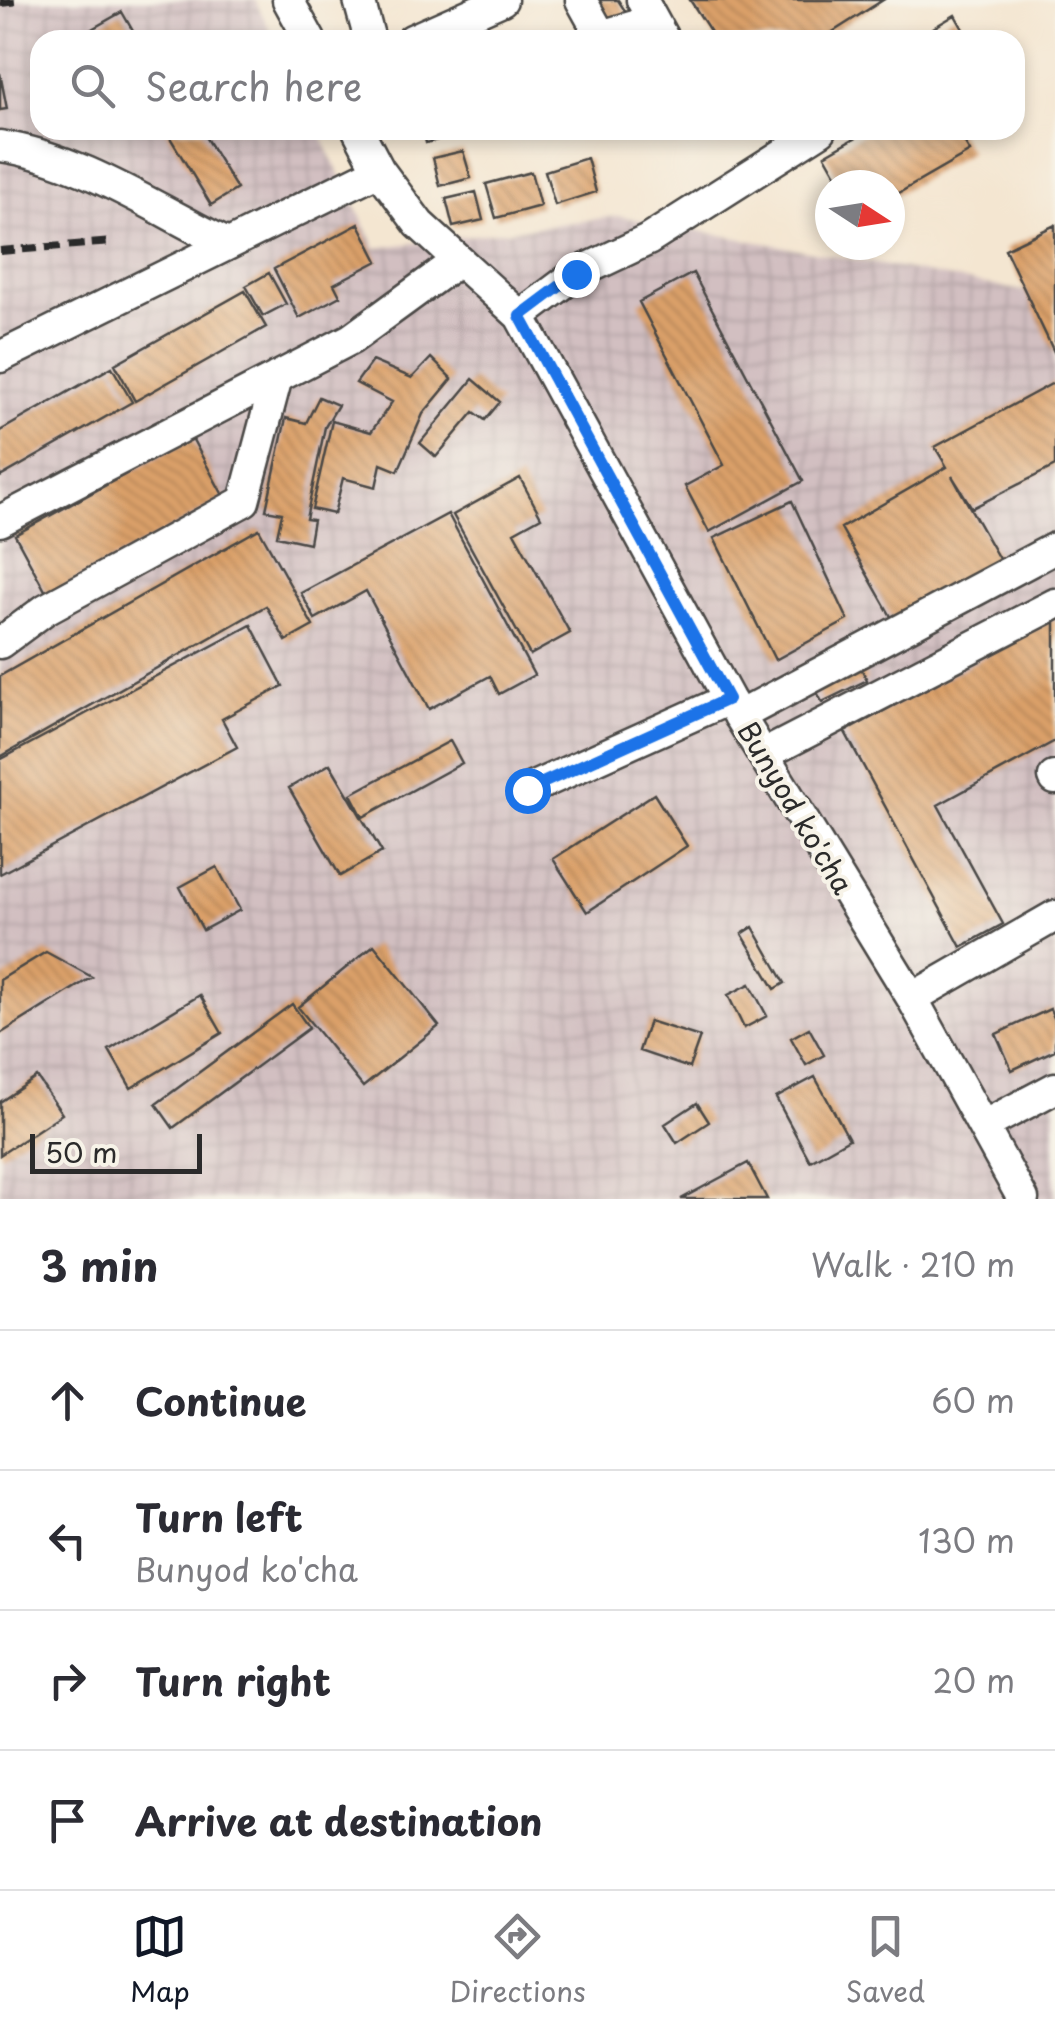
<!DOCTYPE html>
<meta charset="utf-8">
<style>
:root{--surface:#fff;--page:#f7f7f7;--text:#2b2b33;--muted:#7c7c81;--line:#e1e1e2;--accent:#111827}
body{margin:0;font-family:"Playpen Sans",sans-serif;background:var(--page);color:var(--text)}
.compass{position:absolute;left:815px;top:170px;width:90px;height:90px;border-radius:50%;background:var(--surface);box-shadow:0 5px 15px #0003;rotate:102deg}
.scale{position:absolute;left:30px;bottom:25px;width:172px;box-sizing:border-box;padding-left:10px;border:5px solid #2b2b2b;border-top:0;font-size:28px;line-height:35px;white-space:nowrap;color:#2b2b2b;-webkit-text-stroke:8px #f7f3e8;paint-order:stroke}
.stop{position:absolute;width:30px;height:30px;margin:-22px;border:8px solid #1a73e8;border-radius:50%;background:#fff}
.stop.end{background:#1a73e8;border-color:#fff;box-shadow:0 2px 10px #0008}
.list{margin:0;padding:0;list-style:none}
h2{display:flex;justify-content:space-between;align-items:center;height:130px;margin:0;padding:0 40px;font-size:42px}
h2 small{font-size:32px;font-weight:400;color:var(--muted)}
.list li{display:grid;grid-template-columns:65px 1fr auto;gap:30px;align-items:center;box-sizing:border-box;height:140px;padding:0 40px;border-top:2px solid var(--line)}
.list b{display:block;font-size:38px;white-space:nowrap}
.list p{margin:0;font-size:32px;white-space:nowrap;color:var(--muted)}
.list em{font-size:32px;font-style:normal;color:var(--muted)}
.icon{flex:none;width:55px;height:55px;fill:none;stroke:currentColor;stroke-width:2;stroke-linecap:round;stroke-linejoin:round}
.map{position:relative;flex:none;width:1055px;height:1199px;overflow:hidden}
.search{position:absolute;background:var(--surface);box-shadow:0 5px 15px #0003;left:30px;right:30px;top:30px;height:110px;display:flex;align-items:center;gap:25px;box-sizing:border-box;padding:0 35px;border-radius:30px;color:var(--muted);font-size:38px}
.sheet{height:690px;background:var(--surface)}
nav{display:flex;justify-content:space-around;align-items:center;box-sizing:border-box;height:140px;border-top:2px solid var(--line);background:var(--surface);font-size:28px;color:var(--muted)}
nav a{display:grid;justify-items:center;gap:5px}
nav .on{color:var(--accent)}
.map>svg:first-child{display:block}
.industrial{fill:url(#industrial-grid)}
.building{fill:url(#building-back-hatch)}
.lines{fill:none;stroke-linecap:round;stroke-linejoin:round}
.minor-casing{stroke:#494744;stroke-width:35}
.minor{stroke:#fff;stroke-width:30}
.rail{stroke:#2b2b2b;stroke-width:8;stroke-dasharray:15 8;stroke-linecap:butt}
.route{stroke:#1a73e8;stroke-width:12}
.labels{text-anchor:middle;stroke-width:8;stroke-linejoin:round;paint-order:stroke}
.street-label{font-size:28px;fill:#2b2b2b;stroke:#f7f3e8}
</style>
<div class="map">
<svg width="1055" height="1199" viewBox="0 0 1055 1199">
<defs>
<pattern id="industrial-grid" width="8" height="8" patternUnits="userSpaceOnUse" patternTransform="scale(2.5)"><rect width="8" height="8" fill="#d2bfc1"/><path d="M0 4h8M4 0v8" fill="none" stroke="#b4a4a6"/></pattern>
<pattern id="building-back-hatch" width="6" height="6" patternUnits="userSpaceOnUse" patternTransform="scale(2.5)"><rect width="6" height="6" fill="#dba069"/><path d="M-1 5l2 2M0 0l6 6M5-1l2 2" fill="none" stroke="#b28357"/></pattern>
</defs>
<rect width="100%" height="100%" fill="#f7f3e8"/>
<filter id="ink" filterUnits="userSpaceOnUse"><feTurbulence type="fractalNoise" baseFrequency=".01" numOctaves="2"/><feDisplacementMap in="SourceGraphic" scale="20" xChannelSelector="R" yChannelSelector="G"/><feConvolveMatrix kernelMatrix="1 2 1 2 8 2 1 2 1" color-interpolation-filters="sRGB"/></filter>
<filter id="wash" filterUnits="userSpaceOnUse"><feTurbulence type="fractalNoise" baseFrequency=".0048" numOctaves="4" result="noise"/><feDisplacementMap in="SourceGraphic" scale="40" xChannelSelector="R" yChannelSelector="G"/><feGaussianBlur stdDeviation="2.25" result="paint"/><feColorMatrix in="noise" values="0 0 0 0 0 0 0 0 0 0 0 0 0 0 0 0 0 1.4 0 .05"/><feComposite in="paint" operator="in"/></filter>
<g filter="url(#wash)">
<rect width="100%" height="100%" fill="#f4e6d1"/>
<path class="industrial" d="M0,0H255L275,40H40V130H318L376,248L619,216L1055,297V1199H0Z"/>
<g id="blocks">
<path class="building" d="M591,0H618L629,17L610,29Z
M690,0H883L820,40H716Z
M122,12L138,40H86L83,34Z
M955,15L969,40H913Z
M0,73L7,109L0,110Z
M201,130L237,189L211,205L166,131Z
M423,130H455L457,135L426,143Z
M869,130H957L970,152L890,198V185H842L825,155Z
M463,151L471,178L440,186L433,158Z
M587,158L596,192L555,205L545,171Z
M531,172L540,206L496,218L486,184Z
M476,192L483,220L453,227L446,199Z
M359,224L378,261L334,284L340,296L299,318L274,269Z
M1055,225V354L1005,249Z
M269,273L286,304L263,316L246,286Z
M693,273L803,481L709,532L685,486L724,465L639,302Z
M245,291L266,327L135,401L115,364Z
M431,358L452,379L423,414L398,471L381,464L376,487L343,478L334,514L312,509L332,421L371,432L392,402L356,383L372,361L412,378Z
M112,367L132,402L0,477V431Z
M473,379L500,402L485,420L474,412L436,457L420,443Z
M1055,382V466L972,508L952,476L1003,566L897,627L841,528L947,467L935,447Z
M319,397L338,405L325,427L306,519L313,520L309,543L277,536L282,513L266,510L286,418L306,423Z
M192,438L225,499L48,596L15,535Z
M520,478L541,517L514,532L570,633L530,655L453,515Z
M792,501L848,620L775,660L714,538Z
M448,514L534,675L499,694L490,676L429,709L366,591L315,619L301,593Z
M259,529L313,626L286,641L266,606L0,757V676Z
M1055,618V741L938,805L1003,924L961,947L845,732Z
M251,625L283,686L222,719L237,747L0,874V760Z
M858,662L867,680L822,702L813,684Z
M450,741L462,763L363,817L351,794Z
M330,764L382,852L340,876L289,788Z
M654,794L687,846L587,912L553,859Z
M217,867L240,910L203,930L180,887Z
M753,927L785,983L775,989L742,934Z
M374,945L439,1026L363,1087L298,1007Z
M46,952L92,977L0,1034V980Z
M750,984L767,1016L744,1028L728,995Z
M200,995L222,1033L131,1088L109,1050Z
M292,1004L309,1028L173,1128L156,1104Z
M1050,1009L1055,1020V1050L1012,1070L996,1034Z
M649,1021L700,1037L689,1068L639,1051Z
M809,1028L824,1055L806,1065L791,1038Z
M37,1077L62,1114L0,1155V1102Z
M815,1077L849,1139L810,1161L776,1098Z
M697,1103L709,1122L677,1143L665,1124Z
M748,1163L767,1199H681Z"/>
</g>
</g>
<g filter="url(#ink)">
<use href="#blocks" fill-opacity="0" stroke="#494744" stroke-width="2.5"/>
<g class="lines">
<g class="minor-casing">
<path id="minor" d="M288,0L310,40
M359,0L370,40
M581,0L601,36L652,21
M642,0L664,40
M412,40L502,0
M358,130L379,170L419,224L520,316L729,699L912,998L1023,1199
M0,146C78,157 154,208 225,243
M520,316L576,274L648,240L821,130
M0,357L379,170
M0,521L351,339L458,261
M0,643L46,609L244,501L277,377
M739,716L1055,548
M763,755L1055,604
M1054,777L1055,779
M527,790L729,699
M912,998L1055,916
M983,1126L1055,1088"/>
</g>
<use href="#minor" class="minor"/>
<path class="rail" d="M0,3L21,1
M0,251L112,242"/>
</g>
</g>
<g class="lines" filter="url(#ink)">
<path class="route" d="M527,790L728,699L520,316L576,274"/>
</g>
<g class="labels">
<g class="street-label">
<text transform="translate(795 808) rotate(59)" y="10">Bunyod ko'cha</text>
</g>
</g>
</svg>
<svg class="compass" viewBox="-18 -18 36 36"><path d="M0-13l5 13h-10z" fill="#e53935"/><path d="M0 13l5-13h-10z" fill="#7c7c81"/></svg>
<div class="scale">50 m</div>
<div class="stop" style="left:527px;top:790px"></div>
<div class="stop end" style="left:576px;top:274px"></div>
<div class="search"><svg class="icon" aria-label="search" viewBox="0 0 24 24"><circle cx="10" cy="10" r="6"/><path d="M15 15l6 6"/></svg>Search here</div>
</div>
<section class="sheet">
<h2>3 min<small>Walk · 210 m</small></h2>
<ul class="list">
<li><svg class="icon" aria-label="ahead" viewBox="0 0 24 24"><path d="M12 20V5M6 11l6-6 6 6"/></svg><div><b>Continue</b></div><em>60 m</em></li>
<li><svg class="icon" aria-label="left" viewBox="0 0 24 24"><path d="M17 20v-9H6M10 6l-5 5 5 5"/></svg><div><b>Turn left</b><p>Bunyod ko'cha</p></div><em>130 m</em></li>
<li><svg class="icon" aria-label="right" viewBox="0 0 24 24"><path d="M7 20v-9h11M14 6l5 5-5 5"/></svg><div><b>Turn right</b></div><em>20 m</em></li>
<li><svg class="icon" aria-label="arrive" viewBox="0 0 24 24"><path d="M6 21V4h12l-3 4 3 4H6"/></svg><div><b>Arrive at destination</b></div></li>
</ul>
</section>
<nav>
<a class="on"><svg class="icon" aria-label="map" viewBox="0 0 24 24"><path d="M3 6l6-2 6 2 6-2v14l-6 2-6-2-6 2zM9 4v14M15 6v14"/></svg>Map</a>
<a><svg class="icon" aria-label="directions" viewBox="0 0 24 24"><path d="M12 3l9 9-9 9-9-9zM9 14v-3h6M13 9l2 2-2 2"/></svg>Directions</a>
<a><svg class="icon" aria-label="saved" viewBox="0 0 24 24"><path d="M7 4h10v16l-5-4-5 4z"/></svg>Saved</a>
</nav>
